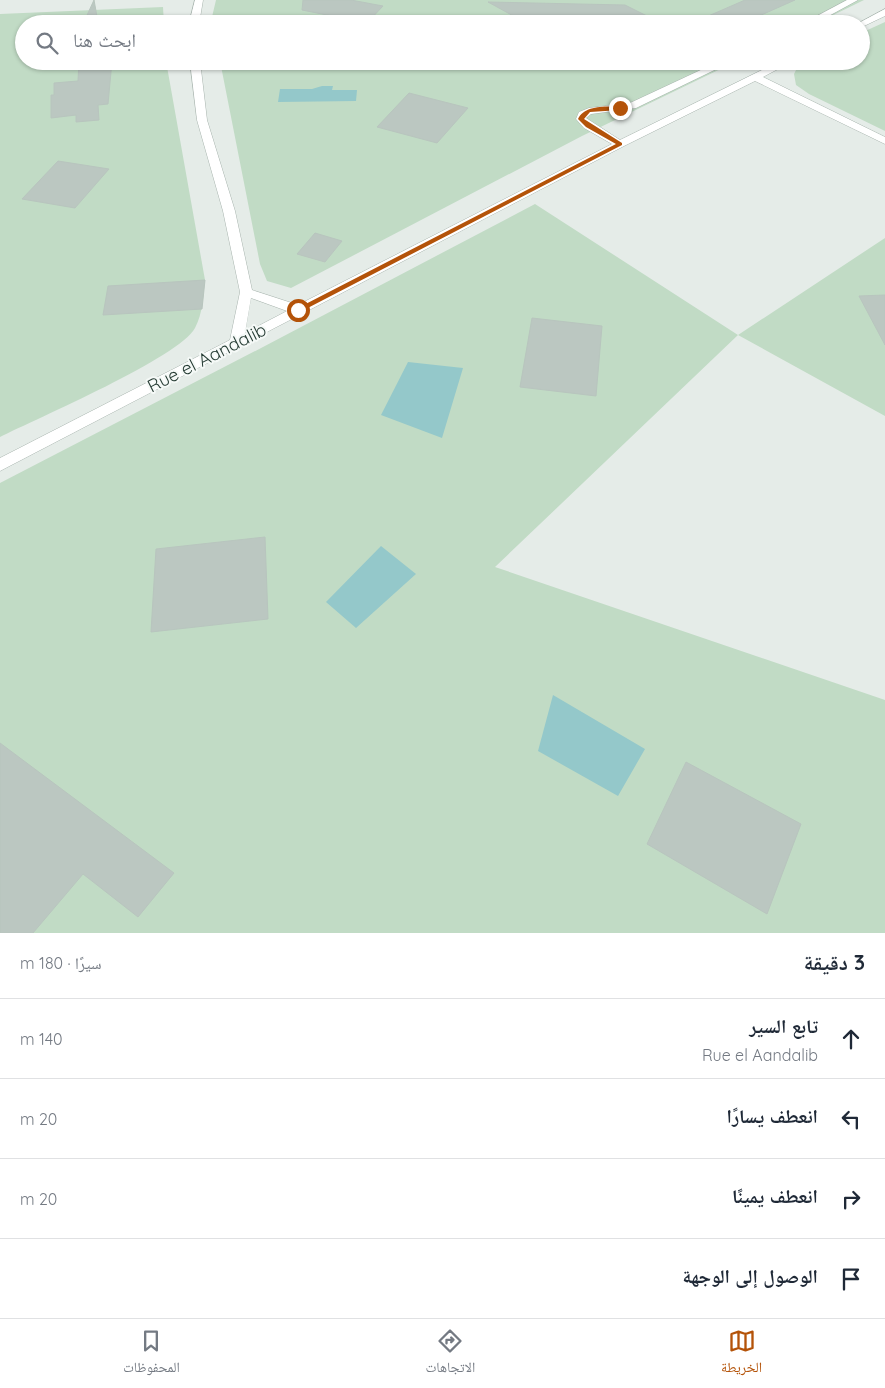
<!DOCTYPE html>
<html lang="ar">
<meta charset="utf-8">
<style>
:root{--surface:#fff;--page:#f6f6f7;--text:#1f2937;--muted:#747a83;--line:#e0e1e3;--accent:#b45309}
body{margin:0;font-family:Quicksand,"Noto Naskh Arabic",sans-serif;background:var(--page);color:var(--text);direction:rtl}
.stop{position:absolute;width:15px;height:15px;margin:-11px;border:4px solid #b45309;border-radius:50%;background:#fff}
.stop.end{background:#b45309;border-color:#fff;box-shadow:0 1px 5px #0008}
.list{margin:0;padding:0;list-style:none}
h2{display:flex;justify-content:space-between;align-items:center;height:65px;margin:0;padding:0 20px;font-size:21px}
h2 small{font-size:16px;font-weight:400;color:var(--muted)}
.list li{display:grid;grid-template-columns:32px 1fr auto;gap:15px;align-items:center;box-sizing:border-box;height:80px;padding:0 20px;border-top:1px solid var(--line)}
.list b{display:block;font-size:19px;white-space:nowrap}
.list p{margin:0;font-size:16px;white-space:nowrap;color:var(--muted)}
.list em{font-size:16px;font-style:normal;color:var(--muted)}
.icon{flex:none;width:28px;height:28px;fill:none;stroke:currentColor;stroke-width:2;stroke-linecap:round;stroke-linejoin:round}
.map{position:relative;flex:none;width:885px;height:933px;overflow:hidden;direction:ltr}
.search{position:absolute;background:var(--surface);box-shadow:0 1px 4px #0004;left:15px;right:15px;top:15px;height:55px;display:flex;align-items:center;gap:12px;box-sizing:border-box;padding:0 18px;border-radius:28px;color:var(--muted);font-size:19px}
.sheet{height:385px;background:var(--surface)}
nav{display:flex;justify-content:space-around;align-items:center;box-sizing:border-box;height:70px;border-top:1px solid var(--line);background:var(--surface);font-size:14px;color:var(--muted)}
nav a{display:grid;justify-items:center;gap:2px}
nav .on{color:var(--accent)}
.map>svg:first-child{display:block}
.green{fill:#c1dbc5}
.water{fill:#94c8ca}
.building{fill:#bbc7c1;stroke:#b8c5be}
.lines{fill:none;stroke-linecap:round;stroke-linejoin:round}
.minor-casing{stroke:#a8b4ae;stroke-width:1}
.minor{fill:#fff;fill-rule:evenodd}
.route{fill:#b45309}
.labels{text-anchor:middle;stroke-width:4;stroke-linejoin:round;paint-order:stroke}
.street-label{font-size:18px;fill:#263c34;stroke:#f5f9f7}
</style>
<div class="map">
<svg width="885" height="933" viewBox="0 0 885 933">
<rect width="100%" height="100%" fill="#e5ece8"/>
<path class="green" d="M216,0H864L815,24H213L212,17Z
M163,7L164,24H24V61H166L205,280C203,296 203,313 195,328C180,357 36,419 0,437V14Z
M885,22V131L809,94L796,85L794,74L799,64L805,61H861V33Z
M220,61H737L582,136L291,288L267,281L260,264Z
M535,204L738,335L885,238V416L738,335L495,567L885,700V933H0V483L263,347Z"/>
<path class="water" d="M322,86H333L332,90H357L356,101L278,102L280,89H312Z
M408,362L463,368L442,438L381,415Z
M381,546L416,574L356,628L326,602Z
M553,695L645,749L618,796L538,751Z"/>
<path class="building" d="M94,0L98,22L108,21V24H83Z
M303,0H351L383,6L367,23L302,10Z
M745,0H795L741,24H690Z
M488,2L625,5L661,23L528,24Z
M79,61H112L108,104L98,105L99,120L76,122V115L51,118V95H54V83L78,81Z
M409,93L468,108L437,143L377,127Z
M58,161L109,169L75,208L22,199Z
M315,233L342,241L325,262L297,254Z
M205,280L202,309L103,315L108,286Z
M885,295V345L859,296Z
M532,318L602,326L596,396L520,387Z
M265,537L268,619L151,632L156,549Z
M0,743L174,873L138,917L83,874L33,933H0Z
M686,762L801,824L767,914L647,844Z"/>
<g class="lines">
<g class="minor-casing">
<path id="minor" d="M195,0H203L199,24H189Z
M847,0H858L814,24H802Z
M885,9V16L864,26L857,24Z
M190,61H200L207,120L235,211L252,290L298,305L612,144L584,128L576,119L579,112L589,108L630,103L720,61H733L636,108L591,114L586,118L620,140L780,61H793L763,77L885,137V144L755,81L624,146L0,471V458L230,340L240,292L223,211L197,120ZM251,298L287,311L245,333Z"/>
</g>
<use href="#minor" class="minor"/>
</g>
<path class="route" d="M621,107L620,110L590,112L584,119L622,143V145L300,312L294,310L616,144L586,127L578,119C584,105 608,106 621,107Z"/>
<g class="labels">
<g class="street-label">
<text transform="translate(207 358) rotate(-27)" y="6">Rue el Aandalib</text>
</g>
</g>
</svg>
<div class="stop" style="left:298px;top:310px"></div>
<div class="stop end" style="left:620px;top:108px"></div>
<div class="search"><svg class="icon" aria-label="search" viewBox="0 0 24 24"><circle cx="10" cy="10" r="6"/><path d="M15 15l6 6"/></svg>ابحث هنا</div>
</div>
<section class="sheet">
<h2>3 دقيقة<small>سيرًا · 180 m</small></h2>
<ul class="list">
<li><svg class="icon" aria-label="ahead" viewBox="0 0 24 24"><path d="M12 20V5M6 11l6-6 6 6"/></svg><div><b>تابع السير</b><p>Rue el Aandalib</p></div><em>140 m</em></li>
<li><svg class="icon" aria-label="left" viewBox="0 0 24 24"><path d="M17 20v-9H6M10 6l-5 5 5 5"/></svg><div><b>انعطف يسارًا</b></div><em>20 m</em></li>
<li><svg class="icon" aria-label="right" viewBox="0 0 24 24"><path d="M7 20v-9h11M14 6l5 5-5 5"/></svg><div><b>انعطف يمينًا</b></div><em>20 m</em></li>
<li><svg class="icon" aria-label="arrive" viewBox="0 0 24 24"><path d="M6 21V4h12l-3 4 3 4H6"/></svg><div><b>الوصول إلى الوجهة</b></div></li>
</ul>
</section>
<nav>
<a class="on"><svg class="icon" aria-label="map" viewBox="0 0 24 24"><path d="M3 6l6-2 6 2 6-2v14l-6 2-6-2-6 2zM9 4v14M15 6v14"/></svg>الخريطة</a>
<a><svg class="icon" aria-label="directions" viewBox="0 0 24 24"><path d="M12 3l9 9-9 9-9-9zM9 14v-3h6M13 9l2 2-2 2"/></svg>الاتجاهات</a>
<a><svg class="icon" aria-label="saved" viewBox="0 0 24 24"><path d="M7 4h10v16l-5-4-5 4z"/></svg>المحفوظات</a>
</nav>
